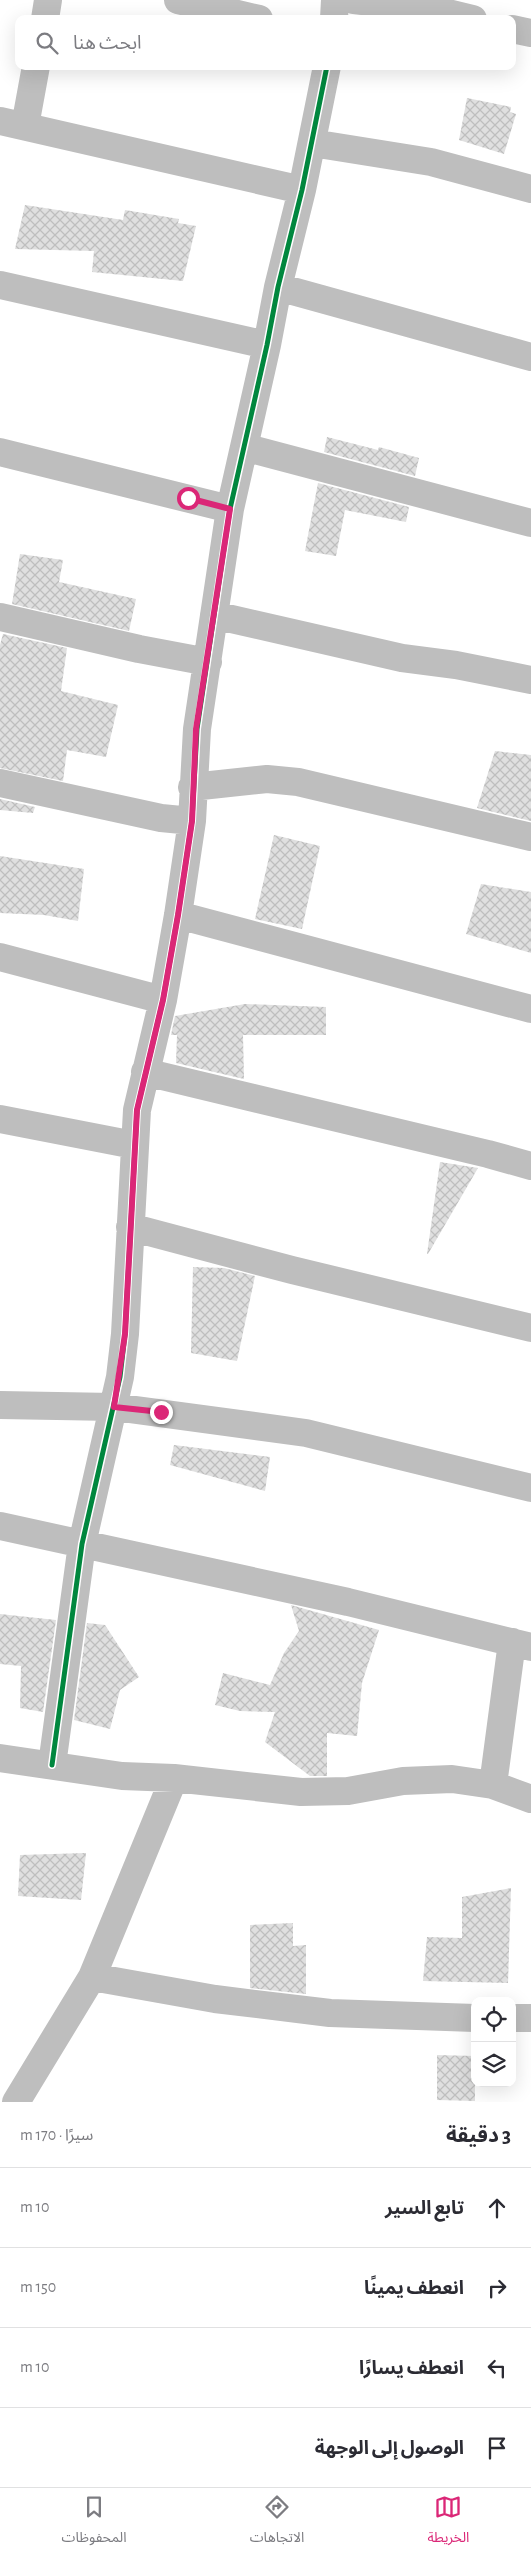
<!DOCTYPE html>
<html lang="ar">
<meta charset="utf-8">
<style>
:root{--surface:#fff;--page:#f2f2f3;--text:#2b2b33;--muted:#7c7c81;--line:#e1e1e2;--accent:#db2777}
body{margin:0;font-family:"Alegreya Sans","Noto Sans Arabic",sans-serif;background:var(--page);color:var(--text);direction:rtl}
.controls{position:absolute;right:15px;bottom:15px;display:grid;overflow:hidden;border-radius:10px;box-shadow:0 5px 20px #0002}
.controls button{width:45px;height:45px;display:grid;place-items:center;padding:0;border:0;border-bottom:1px solid var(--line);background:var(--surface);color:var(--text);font:25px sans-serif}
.stop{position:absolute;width:15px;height:15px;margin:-11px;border:4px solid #db2777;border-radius:50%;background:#fff}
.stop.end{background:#db2777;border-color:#fff;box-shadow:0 1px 5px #0008}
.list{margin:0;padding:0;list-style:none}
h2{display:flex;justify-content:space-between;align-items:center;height:65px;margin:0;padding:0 20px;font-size:21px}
h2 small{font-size:16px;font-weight:400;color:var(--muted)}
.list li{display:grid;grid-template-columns:32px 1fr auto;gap:15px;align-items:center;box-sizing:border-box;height:80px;padding:0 20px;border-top:1px solid var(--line)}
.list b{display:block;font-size:19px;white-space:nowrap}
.list em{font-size:16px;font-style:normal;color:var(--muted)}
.icon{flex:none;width:28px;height:28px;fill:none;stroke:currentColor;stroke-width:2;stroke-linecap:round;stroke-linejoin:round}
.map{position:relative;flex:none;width:531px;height:2102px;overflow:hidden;direction:ltr}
.search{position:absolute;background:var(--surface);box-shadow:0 5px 20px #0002;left:15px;right:15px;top:15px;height:55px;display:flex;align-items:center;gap:12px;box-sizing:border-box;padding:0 18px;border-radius:10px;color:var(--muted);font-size:19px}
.sheet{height:385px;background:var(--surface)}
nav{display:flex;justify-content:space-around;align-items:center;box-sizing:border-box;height:70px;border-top:1px solid var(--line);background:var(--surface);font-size:14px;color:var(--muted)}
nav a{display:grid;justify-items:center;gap:2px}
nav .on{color:var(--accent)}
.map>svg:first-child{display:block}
.building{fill:url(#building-cross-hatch)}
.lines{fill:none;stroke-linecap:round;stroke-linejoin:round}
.minor{stroke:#bebebe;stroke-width:28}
.cycleway-casing{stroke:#fff;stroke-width:8}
.cycleway{stroke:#00873e;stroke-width:5}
.route{stroke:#db2777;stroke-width:6}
</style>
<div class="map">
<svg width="531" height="2102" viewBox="0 0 531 2102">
<defs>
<pattern id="building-cross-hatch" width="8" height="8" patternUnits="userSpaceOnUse" patternTransform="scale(1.25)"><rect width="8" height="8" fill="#dfdfdf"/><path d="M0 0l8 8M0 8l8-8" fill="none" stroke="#bebebe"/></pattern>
</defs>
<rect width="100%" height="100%" fill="#fff"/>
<path class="building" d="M467,98L511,107L510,112L516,114L504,154L459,140Z
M25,205L123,220L125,210L179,219L178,223L196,226L183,281L92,272L94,251L15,249Z
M327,437L378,450L379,447L419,458L415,476L324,452Z
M318,483L409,507L406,522L345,510L336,556L305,551Z
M20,554L63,560L59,582L136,599L129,631L12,604Z
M3,634L67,648L61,691L118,705L106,757L67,750L63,781L0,768V645Z
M495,751L531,755V821L477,808Z
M0,799L35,807L33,813L0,810Z
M274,835L320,846L302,929L255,919Z
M0,856L84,869L78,921L44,915L0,913Z
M481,884L531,892V953L466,934Z
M245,1004L326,1007V1035H243L244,1079L176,1063L177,1035H171L175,1016Z
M440,1162L478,1168L428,1254H427Z
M193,1267L224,1268L255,1276L237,1361L191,1353Z
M174,1445L270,1457L265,1491L170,1465Z
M291,1605L379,1630L362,1683L357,1736L327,1733V1776H310L265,1742L275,1712L240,1711L215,1705L223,1673L270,1685L284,1653L299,1631Z
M0,1614L56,1620L43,1712L20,1708L21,1666L0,1664Z
M87,1623L105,1625L139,1677L120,1690L110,1729L74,1720Z
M86,1853L81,1900L18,1896L20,1855Z
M511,1888L508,1983L423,1981L427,1937L462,1938V1897Z
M293,1923V1946L306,1945V1994L250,1988V1925Z
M437,2055L475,2056V2101L437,2100Z"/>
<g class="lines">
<path class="minor" d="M178,0L259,19
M354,0L431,9L473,19
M45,19L48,0
M334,19L335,0
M512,29L531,33
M0,121L302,190
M25,126L36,66
M312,143L431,162L531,189
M0,285L267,345
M278,287L531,357
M244,447L531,523
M0,452L230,509
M214,615L402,658L456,665L531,680
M0,617L139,649L208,662
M0,783L161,818L192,821
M192,787L267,779L298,782L531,837
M178,915L531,1009
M0,957L163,1000
M145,1072L488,1154L531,1166
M0,1119L134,1145
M130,1227L292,1270L531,1328
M0,1405L114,1407L306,1433L531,1488
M0,1526L348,1602L531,1647
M0,1758L122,1776L174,1778L301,1792L348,1791L403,1781L452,1779L493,1785L531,1799
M52,1765L82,1544L120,1377L125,1334L137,1110L163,1000L178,915L192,821L197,729L230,509L267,345L278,287L302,190L327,66
M493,1785L512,1642
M92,1977L215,1999L330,2013L475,2018
M512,2018H531
M16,2102L92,1977L174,1778"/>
<g class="cycleway-casing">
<path id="cycleway" d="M52,1765L82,1544L120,1377L125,1334L137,1110L163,1000L178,915L192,821L197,729L230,509L267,345L278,287L302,190L327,66"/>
</g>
<use href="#cycleway" class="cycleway"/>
</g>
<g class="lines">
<path class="route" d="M161,1412L114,1407L125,1334L137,1110L163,1000L178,915L192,821L196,729L230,509L188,498"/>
</g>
</svg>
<div class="controls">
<button><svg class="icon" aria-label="locate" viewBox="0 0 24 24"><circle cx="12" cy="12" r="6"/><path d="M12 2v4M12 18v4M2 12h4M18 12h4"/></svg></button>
<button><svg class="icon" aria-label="layers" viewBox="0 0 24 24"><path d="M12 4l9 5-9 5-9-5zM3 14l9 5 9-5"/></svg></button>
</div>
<div class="stop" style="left:188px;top:498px"></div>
<div class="stop end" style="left:161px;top:1412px"></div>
<div class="search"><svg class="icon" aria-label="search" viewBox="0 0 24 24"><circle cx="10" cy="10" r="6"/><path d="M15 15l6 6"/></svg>ابحث هنا</div>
</div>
<section class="sheet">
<h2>3 دقيقة<small>سيرًا · 170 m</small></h2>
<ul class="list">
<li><svg class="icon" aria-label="ahead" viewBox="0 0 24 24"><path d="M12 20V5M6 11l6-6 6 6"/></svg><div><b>تابع السير</b></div><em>10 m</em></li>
<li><svg class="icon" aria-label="right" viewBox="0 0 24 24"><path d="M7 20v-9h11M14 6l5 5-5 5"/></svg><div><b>انعطف يمينًا</b></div><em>150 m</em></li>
<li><svg class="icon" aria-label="left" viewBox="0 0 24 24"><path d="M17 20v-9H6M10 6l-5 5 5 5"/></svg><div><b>انعطف يسارًا</b></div><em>10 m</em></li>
<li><svg class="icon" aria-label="arrive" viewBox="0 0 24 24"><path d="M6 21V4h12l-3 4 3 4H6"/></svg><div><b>الوصول إلى الوجهة</b></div></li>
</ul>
</section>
<nav>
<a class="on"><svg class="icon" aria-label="map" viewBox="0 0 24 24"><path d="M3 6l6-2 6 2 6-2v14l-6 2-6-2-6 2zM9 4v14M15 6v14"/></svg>الخريطة</a>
<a><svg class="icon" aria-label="directions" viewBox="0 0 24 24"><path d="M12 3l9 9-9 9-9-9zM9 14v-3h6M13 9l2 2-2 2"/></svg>الاتجاهات</a>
<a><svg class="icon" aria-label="saved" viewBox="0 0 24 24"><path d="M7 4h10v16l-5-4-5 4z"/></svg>المحفوظات</a>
</nav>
